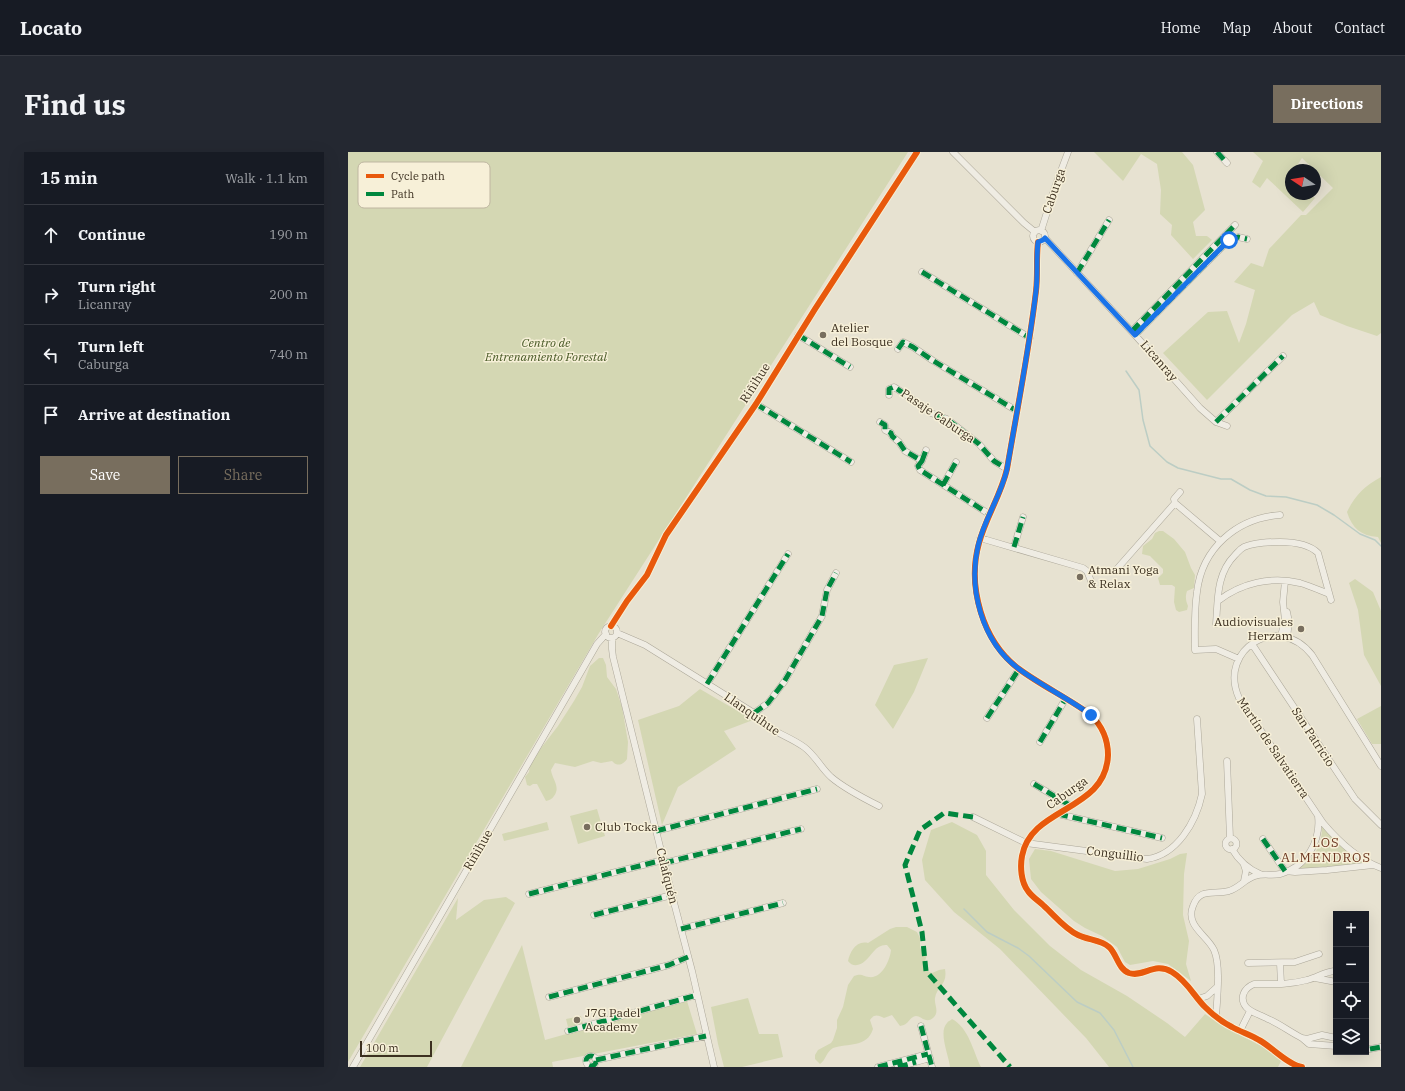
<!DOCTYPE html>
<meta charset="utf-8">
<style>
:root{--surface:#171b24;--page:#242831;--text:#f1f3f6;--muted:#9ea1a6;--line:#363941;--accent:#786e5e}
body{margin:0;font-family:"IBM Plex Serif",serif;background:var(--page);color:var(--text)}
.controls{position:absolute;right:12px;bottom:12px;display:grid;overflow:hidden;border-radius:0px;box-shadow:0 4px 16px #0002}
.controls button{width:36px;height:36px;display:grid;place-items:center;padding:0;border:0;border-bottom:1px solid var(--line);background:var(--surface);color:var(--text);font:20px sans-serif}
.compass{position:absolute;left:937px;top:12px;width:36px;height:36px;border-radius:50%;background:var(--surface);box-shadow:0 4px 16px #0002;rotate:282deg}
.scale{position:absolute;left:12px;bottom:10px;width:72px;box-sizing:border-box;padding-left:4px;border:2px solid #3c3020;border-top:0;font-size:11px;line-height:14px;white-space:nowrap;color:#3c3020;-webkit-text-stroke:3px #f7f0d8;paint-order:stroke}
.stop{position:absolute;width:12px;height:12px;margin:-9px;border:3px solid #1a73e8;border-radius:50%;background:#fff}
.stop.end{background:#1a73e8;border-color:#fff;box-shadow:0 1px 4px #0008}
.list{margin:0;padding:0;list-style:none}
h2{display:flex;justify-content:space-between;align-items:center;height:52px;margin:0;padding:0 16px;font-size:17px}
h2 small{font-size:13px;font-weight:400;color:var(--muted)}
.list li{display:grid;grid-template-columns:26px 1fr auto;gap:12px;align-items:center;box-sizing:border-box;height:60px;padding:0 16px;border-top:1px solid var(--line)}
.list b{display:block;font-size:15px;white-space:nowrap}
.list p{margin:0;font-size:13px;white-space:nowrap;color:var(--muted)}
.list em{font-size:13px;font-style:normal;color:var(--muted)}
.actions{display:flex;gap:8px;padding:12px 16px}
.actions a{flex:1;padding:9px 0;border:1px solid var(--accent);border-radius:0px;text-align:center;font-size:14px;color:var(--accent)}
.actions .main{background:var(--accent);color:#fff}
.icon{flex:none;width:22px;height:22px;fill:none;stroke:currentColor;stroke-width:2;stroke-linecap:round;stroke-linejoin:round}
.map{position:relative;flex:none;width:1033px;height:915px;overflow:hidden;border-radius:0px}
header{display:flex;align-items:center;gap:24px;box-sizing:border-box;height:56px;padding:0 20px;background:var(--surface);border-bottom:1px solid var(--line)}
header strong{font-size:19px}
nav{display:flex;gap:22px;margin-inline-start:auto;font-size:14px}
.intro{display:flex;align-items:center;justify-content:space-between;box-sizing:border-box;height:96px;padding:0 24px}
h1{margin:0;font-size:28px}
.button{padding:10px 18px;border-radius:0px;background:var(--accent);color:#fff;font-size:14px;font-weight:700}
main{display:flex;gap:24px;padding:0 24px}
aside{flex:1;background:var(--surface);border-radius:0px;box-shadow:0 4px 16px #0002}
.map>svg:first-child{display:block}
.green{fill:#d4d7b3}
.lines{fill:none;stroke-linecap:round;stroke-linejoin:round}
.stream{stroke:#bccdc4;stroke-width:1.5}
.minor-casing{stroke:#aca799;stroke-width:7}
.minor{stroke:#efece3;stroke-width:6}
.quiet{stroke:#00873e;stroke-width:5;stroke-dasharray:10 5;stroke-linecap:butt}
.cycleway-casing{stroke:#f7f0d8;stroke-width:8}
.cycleway{stroke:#e8590c;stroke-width:6}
.route{stroke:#1a73e8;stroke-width:5}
.poi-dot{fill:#786e5e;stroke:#f7f0d8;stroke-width:1.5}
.labels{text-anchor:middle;stroke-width:3;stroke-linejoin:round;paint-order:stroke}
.street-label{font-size:12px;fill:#3c3020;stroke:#f7f0d8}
.poi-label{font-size:12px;fill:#3c3020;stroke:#f7f0d8;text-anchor:start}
.park-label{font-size:12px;font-style:italic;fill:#485926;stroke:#f7f0d8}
.neighbourhood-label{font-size:13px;letter-spacing:1px;fill:#6a341e;stroke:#f7f0d8}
.key{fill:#f7f0d8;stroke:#bfb6a1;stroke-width:1}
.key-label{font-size:11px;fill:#3c3020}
</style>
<header>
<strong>Locato</strong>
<nav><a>Home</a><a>Map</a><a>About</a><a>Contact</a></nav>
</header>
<div class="intro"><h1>Find us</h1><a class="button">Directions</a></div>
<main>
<aside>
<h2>15 min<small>Walk · 1.1 km</small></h2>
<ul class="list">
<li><svg class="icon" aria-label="ahead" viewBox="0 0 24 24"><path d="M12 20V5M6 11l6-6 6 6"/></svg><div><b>Continue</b></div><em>190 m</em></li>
<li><svg class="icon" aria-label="right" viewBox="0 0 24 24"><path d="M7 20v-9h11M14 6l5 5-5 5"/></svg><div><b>Turn right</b><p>Licanray</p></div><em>200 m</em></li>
<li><svg class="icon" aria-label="left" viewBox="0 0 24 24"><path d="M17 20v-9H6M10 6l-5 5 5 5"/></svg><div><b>Turn left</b><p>Caburga</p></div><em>740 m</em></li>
<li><svg class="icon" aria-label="arrive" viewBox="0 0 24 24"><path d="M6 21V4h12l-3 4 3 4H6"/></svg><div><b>Arrive at destination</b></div></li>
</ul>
<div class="actions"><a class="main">Save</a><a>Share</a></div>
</aside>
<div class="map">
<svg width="1033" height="915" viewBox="0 0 1033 915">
<rect width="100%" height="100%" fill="#e7e2d1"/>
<path class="green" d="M0,0H560L251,481L0,910Z
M746,0H834L845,13L857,58L845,70L848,84H859L864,88L845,107L823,83L824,73L812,62L813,38L809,12L793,2L775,29Z
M905,0H1033V181L1029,184L999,174L972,163L966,150L944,163L859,248L815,201L860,160L879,159L891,191L898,172L907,138L886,130L903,111L915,115L921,97L953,63H958L985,36L954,6L946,18H943V42H963L967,46L955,60L919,26L912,36L904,30L915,9Z
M1033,325V391L1030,385C1013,384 1004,376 999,360C1007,343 1017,334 1033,325Z
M811,379H815L826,387L837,400L843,416L847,423L846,436L839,439C837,445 838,449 840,454L839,458L831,460L828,458L826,450L827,435L824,433H812L810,426L815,421V417L802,404L794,402L795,394L804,387L807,381Z
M1007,427L1025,440L1033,459V534L1016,503L1010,458L1001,431Z
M251,506H255L258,513L259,525L268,537L274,555L280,590L279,607C275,613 269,615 264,609L253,611L245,609L227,615L207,611L203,618C204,627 213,635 206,644C204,647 202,648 198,649L189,632H185L182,634L179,633L177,625L181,620L182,613L193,596L210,574L226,549L234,535L242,514Z
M580,506L566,540L545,577L527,553L546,513Z
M352,537L405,568L376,579L388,597L330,635L314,673L290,568L331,554Z
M1033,554V592H1024L1009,567Z
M249,657L257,684L230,692L222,664Z
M199,670L201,678L156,689L154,682Z
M604,670L629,683L638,699V723L666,758L702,794L733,818L779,844L819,871L837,885L857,862L875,874L917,896L933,909L930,915H761L738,886L652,797L606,760L577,728L574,708L583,678Z
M974,673L1020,711L944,719C964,712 975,694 974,673Z
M687,697L703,699L767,719L790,717L822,707L832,702L839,701L836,722L835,763L841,789L838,812L843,829L820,812L805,809L782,813L777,810L769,795L754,784L737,776L726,769L693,740L683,727L681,707Z
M158,745L167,751L79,915H12L110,746L108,768L136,748Z
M548,775H559L569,780L572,786V796L579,803L576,812L578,818L584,821L591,818L597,817C600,833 589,834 587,846C586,853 592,860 585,866C578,872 573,864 568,864C561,865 561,873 552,874L544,863L536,866C530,863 526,862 522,868L525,877C519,896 500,891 485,896C478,900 478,908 472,912L467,907V903L470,898L483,891L485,888L489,876V868L495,855L500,833L506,824C514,821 514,824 521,825C534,827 542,808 543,798L539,793C528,792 524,803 517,809C512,814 504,815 500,809C502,800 508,788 520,791L542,777Z
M174,793L197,888L311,856L339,849L349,882L204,910L205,915H113Z
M400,846L411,882H430L435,905L394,915H376L370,892L363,855Z
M233,864L235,872L220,875L218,867Z
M604,867C621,876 625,899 633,915H602C601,904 590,880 599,871C600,869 602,869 604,867Z"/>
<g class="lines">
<path class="stream" d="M778,219L791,238L795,268L802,294L819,310L830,316L873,327H883L902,338L918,344L938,345L969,353L986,363L1012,382L1027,388L1033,394
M616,757L639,780L670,796L681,804L729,850L752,861L766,878L785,915"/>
<g class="minor-casing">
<path id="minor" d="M605,0L676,71L687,80
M869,0L879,11
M685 84a6 6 0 1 1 12 0a6 6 0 1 1-12 0Z
M693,79L707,35L720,0
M697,86L787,183L852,256L868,270L879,274
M690,90C688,106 690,122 688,139C681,199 669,258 659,317C653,343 638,365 631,391C619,434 634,489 671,517C694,534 720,546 743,563C754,574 760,588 760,603C758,660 683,654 674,704C672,715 673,730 680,739C684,745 691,749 696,754C706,763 717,777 730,783C740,788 753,788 761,795C769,802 770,817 781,821C796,826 806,809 824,820C839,829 846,844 857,855C865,863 874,870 884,875C893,880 903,883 911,888C924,895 940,913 954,915
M574,120L682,186
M729,121L761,68
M784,179L887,73
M450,183L502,215
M787,183L881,88L890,85L899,87
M550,197L555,190L565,195L584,208L669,259
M541,243V237L546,235L560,244L583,261L599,267L631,292L646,309L659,317
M408,252L503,310
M532,270L537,273V278L543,281L544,284L551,290L557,299L574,309L570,314L572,318L641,362
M868,270L935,204
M574,309L578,298
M595,333L608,310
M832,340L826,347L827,351L872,389
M632,386L735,416L739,419L743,429
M666,395L675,365
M768,418L827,351
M870,449C893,431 923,424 952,431C962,434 971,438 981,442
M868,472C870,448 868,422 887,403C890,400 892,397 896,395C907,390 921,390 932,390C944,390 961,392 970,401L983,448
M257 480a6 6 0 1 1 12 0a6 6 0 1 1-12 0Z
M263,474L279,449L299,423L318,383L408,252L467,157L569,0
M269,481L297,493L406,561C422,581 438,582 456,595C467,603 473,616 483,625C497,637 515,646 531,654
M933,484L937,468L935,450L937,429
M939,485L941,470L939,460
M264,486V497L265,505L324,743L344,819L366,915
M904,492L1007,647L1033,673
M891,507L868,497L847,498C847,479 846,459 849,440C854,396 889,366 932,363
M359,532L440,402
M406,561L420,551L436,530L474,464L479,438L488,421
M639,566L671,517
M692,590L718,546
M879,609L882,686
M1033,614L964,503C931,460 869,497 891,546L975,671C991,690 1009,707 1033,716
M686,632L723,654
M710,662L814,686
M625,665L678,691L799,707C829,703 848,670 854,642L849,567
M308,679L469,637
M877.5 692a5.5 5.5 0 1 1 11 0a5.5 5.5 0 1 1-11 0Z
M915,687L937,719L947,720L979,718L1025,713
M884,697C891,709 900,717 912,722
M316,711L453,677
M896,713L898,719L896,729
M181,742L315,708
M246,763L324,743
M333,777L435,751
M900,811L947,810L971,802
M932,811L933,832
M967,826L988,830
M201,845L321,813L340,805
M850,847L859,844L869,835
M868,865C869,848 873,813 866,798C859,783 837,774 845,754C852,735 866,743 881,739C891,736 897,727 907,724C915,721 924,724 932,722C958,715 973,690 970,664
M573,874L584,915
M220,879L349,843
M892,879L902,859
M954,886C942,880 932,872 920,867C914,863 903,861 898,855C891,846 896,836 906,832C924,832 941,833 959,828C969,826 977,819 988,819
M988,886L974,883L959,887L954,886L961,892L988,894
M1022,897L1033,895
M238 909a5 5 0 1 1 10 0a5 5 0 1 1-10 0Z
M248,908L358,884
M5,915L249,492L258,482
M530,915L580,902
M550,915L582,906"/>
</g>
<use href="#minor" class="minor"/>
<path class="quiet" d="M869,0L879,11
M574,120L682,186
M729,121L761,68
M784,179L887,73
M450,183L502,215
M787,183L881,88L890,85L899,87
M550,197L555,190L565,195L584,208L669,259
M541,243V237L546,235L560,244L583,261L599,267L631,292L646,309L659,317
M408,252L503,310
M532,270L537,273V278L543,281L544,284L551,290L557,299L574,309L570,314L572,318L641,362
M868,270L935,204
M574,309L578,298
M595,333L608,310
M666,395L675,365
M359,532L440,402
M406,561L420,551L436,530L474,464L479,438L488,421
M639,566L671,517
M692,590L718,546
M686,632L723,654
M710,662L814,686
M625,665L596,661L572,678L557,713L574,780L578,819L662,915
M308,679L469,637
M915,687L937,719
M316,711L453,677
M181,742L315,708
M246,763L324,743
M333,777L435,751
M201,845L321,813L340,805
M573,874L584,915
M220,879L349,843
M1022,897L1033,895
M238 909a5 5 0 1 1 10 0a5 5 0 1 1-10 0Z
M248,908L358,884
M530,915L580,902
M550,915L568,910"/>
<g class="cycleway-casing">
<path id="cycleway" d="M690,90C688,106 690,122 688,139C681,199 669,258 659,317C653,343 638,365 631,391C619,434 634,489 671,517C694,534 720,546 743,563C754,574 760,588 760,603C758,660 683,654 674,704C672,715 673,730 680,739C684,745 691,749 696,754C706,763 717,777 730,783C740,788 753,788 761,795C769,802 770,817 781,821C796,826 806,809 824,820C839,829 846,844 857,855C865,863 874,870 884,875C893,880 903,883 911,888C924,895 940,913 954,915
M263,474L279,449L299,423L318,383L408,252L467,157L569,0"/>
</g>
<use href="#cycleway" class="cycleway"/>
</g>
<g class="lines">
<path class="route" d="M743,563C720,546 694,534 671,517C634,490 620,437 630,394C636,367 653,344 659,317C669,258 681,198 688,139C690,122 688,106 690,90L695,88L697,86L787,183L881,88"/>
</g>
<g class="poi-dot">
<circle cx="475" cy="183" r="4"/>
<circle cx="732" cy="425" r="4"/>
<circle cx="953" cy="477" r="4"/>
<circle cx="239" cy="675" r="4"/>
<circle cx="229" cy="868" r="4"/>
</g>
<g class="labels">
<g class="street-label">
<text transform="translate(706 39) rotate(-71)" y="4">Caburga</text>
<text transform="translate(811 209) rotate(49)" y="4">Licanray</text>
<text transform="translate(407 231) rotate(-57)" y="4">Riñihue</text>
<text transform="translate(590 264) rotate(34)" y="4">Pasaje Caburga</text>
<text transform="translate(404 562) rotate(35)" y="4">Llanquihue</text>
<text transform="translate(965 585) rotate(57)" y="4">San Patricio</text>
<text transform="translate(925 596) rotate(56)" y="4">Martín de Salvatierra</text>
<text transform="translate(719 641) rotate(-35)" y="4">Caburga</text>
<text transform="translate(130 698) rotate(-60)" y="4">Riñihue</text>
<text transform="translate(767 702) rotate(7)" y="4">Conguillio</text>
<text transform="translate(319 724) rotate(76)" y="4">Calafquén</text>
</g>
<g class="poi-label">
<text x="483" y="180">Atelier<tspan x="483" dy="14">del Bosque</tspan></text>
<text x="740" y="422">Atmani Yoga<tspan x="740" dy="14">&amp; Relax</tspan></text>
<text x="945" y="474" text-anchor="end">Audiovisuales<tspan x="945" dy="14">Herzam</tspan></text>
<text x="247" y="679">Club Tocka</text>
<text x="237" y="865">J7G Padel<tspan x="237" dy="14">Academy</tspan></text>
</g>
<g class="park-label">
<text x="198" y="195">Centro de<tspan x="198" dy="14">Entrenamiento Forestal</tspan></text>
</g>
<g class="neighbourhood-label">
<text x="978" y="695">LOS<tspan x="978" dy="15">ALMENDROS</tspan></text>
</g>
</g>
<rect x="10" y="10" width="132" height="46" rx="6" class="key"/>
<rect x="18" y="22" width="18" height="4" fill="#e8590c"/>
<rect x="18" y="40" width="18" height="4" fill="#00873e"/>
<g class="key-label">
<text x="43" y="28">Cycle path</text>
<text x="43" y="46">Path</text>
</g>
</svg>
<div class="controls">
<button>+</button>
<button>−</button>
<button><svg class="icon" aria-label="locate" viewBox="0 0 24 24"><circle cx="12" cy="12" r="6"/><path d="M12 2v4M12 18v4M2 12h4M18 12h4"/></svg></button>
<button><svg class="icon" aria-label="layers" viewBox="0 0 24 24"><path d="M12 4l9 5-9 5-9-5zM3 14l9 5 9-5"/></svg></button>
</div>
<svg class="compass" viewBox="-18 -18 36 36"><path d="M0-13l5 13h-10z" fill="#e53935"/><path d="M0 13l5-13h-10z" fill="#9ea1a6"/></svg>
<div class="scale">100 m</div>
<div class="stop" style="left:881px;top:88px"></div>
<div class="stop end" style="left:743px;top:563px"></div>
</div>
</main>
